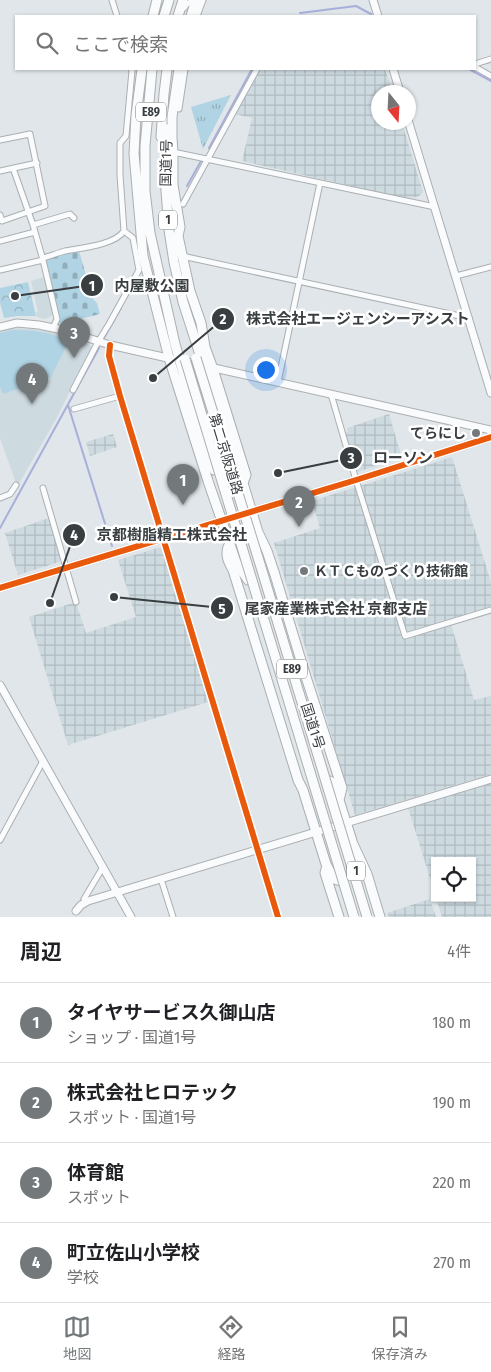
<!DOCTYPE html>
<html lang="ja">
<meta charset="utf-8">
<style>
:root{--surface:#fff;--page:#f2f2f2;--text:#202124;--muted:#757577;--line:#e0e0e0;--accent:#73797b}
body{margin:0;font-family:"Fira Sans Condensed","Noto Sans JP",sans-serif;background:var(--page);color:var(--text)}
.controls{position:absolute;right:15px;bottom:15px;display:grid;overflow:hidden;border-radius:0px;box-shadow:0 1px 4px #0004}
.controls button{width:45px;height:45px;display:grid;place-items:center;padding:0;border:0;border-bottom:1px solid var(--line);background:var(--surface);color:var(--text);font:25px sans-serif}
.compass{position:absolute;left:371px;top:85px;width:45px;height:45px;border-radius:50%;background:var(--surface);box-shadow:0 1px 4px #0004;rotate:162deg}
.you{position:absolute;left:265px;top:369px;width:18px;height:18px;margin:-12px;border:4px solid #fff;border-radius:50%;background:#1a73e8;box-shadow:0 0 0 8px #1a73e833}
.badge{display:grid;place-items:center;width:32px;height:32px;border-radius:50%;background:var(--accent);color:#fff;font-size:16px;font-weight:700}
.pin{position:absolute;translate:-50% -41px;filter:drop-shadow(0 1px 2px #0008)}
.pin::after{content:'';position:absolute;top:26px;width:18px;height:15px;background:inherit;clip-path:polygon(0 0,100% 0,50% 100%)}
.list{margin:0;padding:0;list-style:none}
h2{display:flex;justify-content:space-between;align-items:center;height:65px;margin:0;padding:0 20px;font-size:21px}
h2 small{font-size:16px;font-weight:400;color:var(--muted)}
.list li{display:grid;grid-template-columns:32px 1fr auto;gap:15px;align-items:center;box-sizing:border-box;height:80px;padding:0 20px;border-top:1px solid var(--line)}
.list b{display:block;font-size:19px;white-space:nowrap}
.list p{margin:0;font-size:16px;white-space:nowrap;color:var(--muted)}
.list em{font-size:16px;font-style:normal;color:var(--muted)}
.icon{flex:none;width:28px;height:28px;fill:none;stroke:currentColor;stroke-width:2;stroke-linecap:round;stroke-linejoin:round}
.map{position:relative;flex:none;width:491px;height:917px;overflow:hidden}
.search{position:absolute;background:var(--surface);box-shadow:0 1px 4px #0004;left:15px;right:15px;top:15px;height:55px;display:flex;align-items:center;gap:12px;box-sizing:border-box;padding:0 18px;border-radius:0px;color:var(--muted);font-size:19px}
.sheet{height:385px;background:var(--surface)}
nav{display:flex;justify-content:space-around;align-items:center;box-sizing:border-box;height:70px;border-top:1px solid var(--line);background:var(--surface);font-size:14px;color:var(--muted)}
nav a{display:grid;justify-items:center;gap:2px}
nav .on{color:var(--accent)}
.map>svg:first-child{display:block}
.built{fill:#cddae0}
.industrial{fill:url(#industrial-grid)}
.grass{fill:url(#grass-tufts)}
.cemetery{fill:url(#cemetery-stones)}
.park{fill:url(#park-crowns)}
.garden{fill:#b1d4e4}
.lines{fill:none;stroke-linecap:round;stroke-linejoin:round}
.stream{stroke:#a8afda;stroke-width:2}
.street-casing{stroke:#abafb1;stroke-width:7}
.secondary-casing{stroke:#abafb1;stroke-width:9}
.highway-casing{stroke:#abafb1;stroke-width:11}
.street{stroke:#fafbfc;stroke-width:5}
.secondary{stroke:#fafbfc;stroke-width:7}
.highway{stroke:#fafbfc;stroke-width:9}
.highway-bridge-casing{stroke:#abafb1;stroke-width:11;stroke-linecap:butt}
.highway-bridge{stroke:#fafbfc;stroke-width:9}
.cycleway-casing{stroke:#fff;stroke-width:9}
.cycleway{stroke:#e8590c;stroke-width:6}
.poi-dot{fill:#73797b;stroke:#fff;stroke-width:2}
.labels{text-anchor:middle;stroke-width:5;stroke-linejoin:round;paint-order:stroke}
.shield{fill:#fff;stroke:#747879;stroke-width:1}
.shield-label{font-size:12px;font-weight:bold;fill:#393e40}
.street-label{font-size:14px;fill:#393e40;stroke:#fff}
.poi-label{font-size:14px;font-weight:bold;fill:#393e40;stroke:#fff;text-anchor:end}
.leader{fill:none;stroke:#393e40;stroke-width:2}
.callout-dot{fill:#393e40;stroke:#fff;stroke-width:2}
.mark-label{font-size:15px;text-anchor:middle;font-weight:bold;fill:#fff}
.callout-label{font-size:15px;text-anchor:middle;font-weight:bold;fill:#393e40;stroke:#fff;stroke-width:5;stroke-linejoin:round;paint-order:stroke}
</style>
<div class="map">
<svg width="491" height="917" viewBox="0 0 491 917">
<defs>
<pattern id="industrial-grid" width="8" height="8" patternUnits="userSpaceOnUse" patternTransform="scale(1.25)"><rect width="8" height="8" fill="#cddae0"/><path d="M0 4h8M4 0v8" fill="none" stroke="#b1bcc1"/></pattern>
<pattern id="grass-tufts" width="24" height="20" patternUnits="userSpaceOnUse" patternTransform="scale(1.25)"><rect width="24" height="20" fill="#b1d4e4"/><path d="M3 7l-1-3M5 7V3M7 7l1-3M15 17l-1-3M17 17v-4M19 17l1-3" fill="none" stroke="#91adba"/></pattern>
<pattern id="cemetery-stones" width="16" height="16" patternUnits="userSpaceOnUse" patternTransform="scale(1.25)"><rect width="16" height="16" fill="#b1d4e4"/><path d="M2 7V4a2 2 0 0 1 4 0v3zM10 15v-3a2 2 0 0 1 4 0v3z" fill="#91adba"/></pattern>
<pattern id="park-crowns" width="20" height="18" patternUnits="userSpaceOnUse" patternTransform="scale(1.25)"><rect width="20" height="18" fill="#b1d4e4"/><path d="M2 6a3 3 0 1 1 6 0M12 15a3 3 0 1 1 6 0" fill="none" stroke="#91adba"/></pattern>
</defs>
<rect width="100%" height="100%" fill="#e0e6e9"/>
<path class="built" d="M45,277L53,314L48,318L44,319L37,317L36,312H38L31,281Z
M13,328L34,329L52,332L89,344L92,348L72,384L71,389L56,419L18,485L14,483L15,480L0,438V331Z"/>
<path class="industrial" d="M260,69H385L393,92H378V122L402,123L423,192L418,197L404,198L242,161L252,118L235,114Z
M389,414L402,458L357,472L344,433L348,432L347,428Z
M113,434L117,447L90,456L86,442Z
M452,457L491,582V608L406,634L360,486Z
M356,487L402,639L451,624L474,700L491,696V774L355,815L274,543L320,528L312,501Z
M49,518L62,558L59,562L18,575L5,533Z
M161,547L208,702L68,745L29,617L76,602L86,633L136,617L118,560Z
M491,782V917H442L436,898H472V861H435V894L408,808Z
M430,899L436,917H389L387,913Z"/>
<path class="grass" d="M231,95L203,149L191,107Z"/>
<path class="cemetery" d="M79,251L93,299L97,303L100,314L60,324L46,258L69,252Z"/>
<path class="park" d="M28,282L36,316H17L4,318L0,303V288Z"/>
<path class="garden" d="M12,330C34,330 49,332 69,341L51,377L3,394L0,387V333Z"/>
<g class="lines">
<path class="stream" d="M300,13L356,6L371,14
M469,69L491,81
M209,148L252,69
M187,186L201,161
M104,338L121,308
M68,405L112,546
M0,528L99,348"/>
<g class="street-casing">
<path id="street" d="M112,0L117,16
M184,8L187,4L194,0
M197,16L203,0
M475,64L491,59
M475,67L491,76
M179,109L185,69
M0,140L30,134L45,206L2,221L0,215
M173,152L435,207
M0,171L37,163
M183,204L257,69
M33,225L70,214L74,218
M0,241L35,232
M182,256L469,318
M43,258C50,256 58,253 65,251C81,248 115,245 124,231
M43,260L57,319L53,328
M0,270L43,260L33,225L13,168
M456,276L491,267
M110,345L109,356L120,396L278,917
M278,382L320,183
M73,390L98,342L109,324L139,270L133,238L124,231L120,175V143L126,136L132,71L131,69
M331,394L356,480L405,636L491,610
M74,409L120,396
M43,488L76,602
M0,498L10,494L16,485
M0,840L43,761
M161,879L173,917
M84,899L103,867"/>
</g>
<g class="secondary-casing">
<path id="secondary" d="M373,0L378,16
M393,69L400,92
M408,120L491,393
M0,327L17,323L39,325L63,330L110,345L172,359
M183,361L491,430
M0,588L356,480L491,437
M0,685L131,917
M76,911L81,905L88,901L491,779"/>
</g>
<g class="highway-casing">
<path id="highway" d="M153,16L157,0
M164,16L169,0
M178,16L183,0
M191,16L196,0
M142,69L136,115L134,154L143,256L169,358L208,481L236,562L248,580
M152,69L145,146V191L150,233L175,344L193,407L214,470
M179,69L172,117V138L173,152V185L180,227L178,236L190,291L201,323L205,347L213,369L246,475L243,483L258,532L267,551L275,575L306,677L342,788L339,800L353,844L367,874L380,917
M167,129L164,165L169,230L174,262L183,302L204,367L236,474
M161,137L164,94L167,69
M228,547C225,556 229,563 233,570L298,780L303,790L326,864L334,879L341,881
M330,781L333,784L339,799
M326,869L325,873L339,917"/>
</g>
<use href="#street" class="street"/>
<use href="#secondary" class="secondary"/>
<use href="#highway" class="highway"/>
<g class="highway-bridge-casing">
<path id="highway-bridge" d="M196,358L260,564L367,917
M185,359L354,917"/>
</g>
<use href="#highway-bridge" class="highway-bridge"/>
<g class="cycleway-casing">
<path id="cycleway" d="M110,345L109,356L120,396L278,917
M0,588L356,480L491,437"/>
</g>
<use href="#cycleway" class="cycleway"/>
</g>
<g class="poi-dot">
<circle cx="476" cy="433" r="5"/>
<circle cx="304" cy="571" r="5"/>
</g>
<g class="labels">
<g class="shield">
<rect x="136" y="102.5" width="30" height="19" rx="4"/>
<rect x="159" y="210.5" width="18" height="19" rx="4"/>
<rect x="277" y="659.5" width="30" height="19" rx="4"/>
<rect x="347" y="861.5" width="18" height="19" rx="4"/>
</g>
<g class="shield-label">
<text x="151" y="116">E89</text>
<text x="168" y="224">1</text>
<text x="292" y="673">E89</text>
<text x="356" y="875">1</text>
</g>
<g class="street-label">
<text transform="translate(166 163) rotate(-89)" y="5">国道1号</text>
<text transform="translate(226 454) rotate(73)" y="5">第二京阪道路</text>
<text transform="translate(313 726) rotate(72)" y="5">国道1号</text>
</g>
<g class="poi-label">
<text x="466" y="438">てらにし</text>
<text x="314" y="576" text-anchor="start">ＫＴＣものづくり技術館</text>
</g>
</g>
<path class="leader" d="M15 296L92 285M153 378L223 319M278 473L351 458M50 603L74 535M114 597L222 608"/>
<g class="callout-dot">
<circle cx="15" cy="296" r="5"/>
<circle cx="153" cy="378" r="5"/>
<circle cx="278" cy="473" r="5"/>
<circle cx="50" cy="603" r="5"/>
<circle cx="114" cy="597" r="5"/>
<circle cx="92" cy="285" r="12"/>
<circle cx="223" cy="319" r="12"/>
<circle cx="351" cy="458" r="12"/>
<circle cx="74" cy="535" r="12"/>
<circle cx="222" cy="608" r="12"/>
</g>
<g class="mark-label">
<text x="92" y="291">1</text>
<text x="223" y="324">2</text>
<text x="351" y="463">3</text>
<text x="74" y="540">4</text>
<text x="222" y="614">5</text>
</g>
<g class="callout-label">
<text x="152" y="291">内屋敷公園</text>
<text x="358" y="324">株式会社エージェンシーアシスト</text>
<text x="403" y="463">ローソン</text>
<text x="172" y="540">京都樹脂精工株式会社</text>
<text x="336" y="614">尾家産業株式会社 京都支店</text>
</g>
</svg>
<div class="controls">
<button><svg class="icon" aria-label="locate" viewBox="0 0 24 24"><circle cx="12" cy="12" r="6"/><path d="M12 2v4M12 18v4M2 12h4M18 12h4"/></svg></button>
</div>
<svg class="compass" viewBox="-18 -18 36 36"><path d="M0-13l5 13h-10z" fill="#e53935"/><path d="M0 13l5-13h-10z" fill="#757577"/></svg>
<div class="you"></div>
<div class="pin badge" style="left:183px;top:505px">1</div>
<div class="pin badge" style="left:299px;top:527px">2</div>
<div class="pin badge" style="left:74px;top:358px">3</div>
<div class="pin badge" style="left:32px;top:404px">4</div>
<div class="search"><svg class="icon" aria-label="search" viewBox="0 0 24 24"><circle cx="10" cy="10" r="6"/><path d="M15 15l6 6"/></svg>ここで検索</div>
</div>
<section class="sheet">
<h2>周辺<small>4件</small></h2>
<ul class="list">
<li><span class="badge">1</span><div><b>タイヤサービス久御山店</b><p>ショップ · 国道1号</p></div><em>180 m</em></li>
<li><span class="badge">2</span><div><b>株式会社ヒロテック</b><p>スポット · 国道1号</p></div><em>190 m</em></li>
<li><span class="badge">3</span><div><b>体育館</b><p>スポット</p></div><em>220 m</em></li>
<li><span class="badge">4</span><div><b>町立佐山小学校</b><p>学校</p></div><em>270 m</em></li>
</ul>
</section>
<nav>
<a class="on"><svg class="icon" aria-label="map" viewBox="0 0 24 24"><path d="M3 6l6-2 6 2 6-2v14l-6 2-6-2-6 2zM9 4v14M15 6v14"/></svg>地図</a>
<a><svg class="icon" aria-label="directions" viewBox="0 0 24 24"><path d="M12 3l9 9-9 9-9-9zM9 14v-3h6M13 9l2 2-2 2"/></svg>経路</a>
<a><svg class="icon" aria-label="saved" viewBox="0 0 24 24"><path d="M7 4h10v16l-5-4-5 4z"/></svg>保存済み</a>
</nav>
